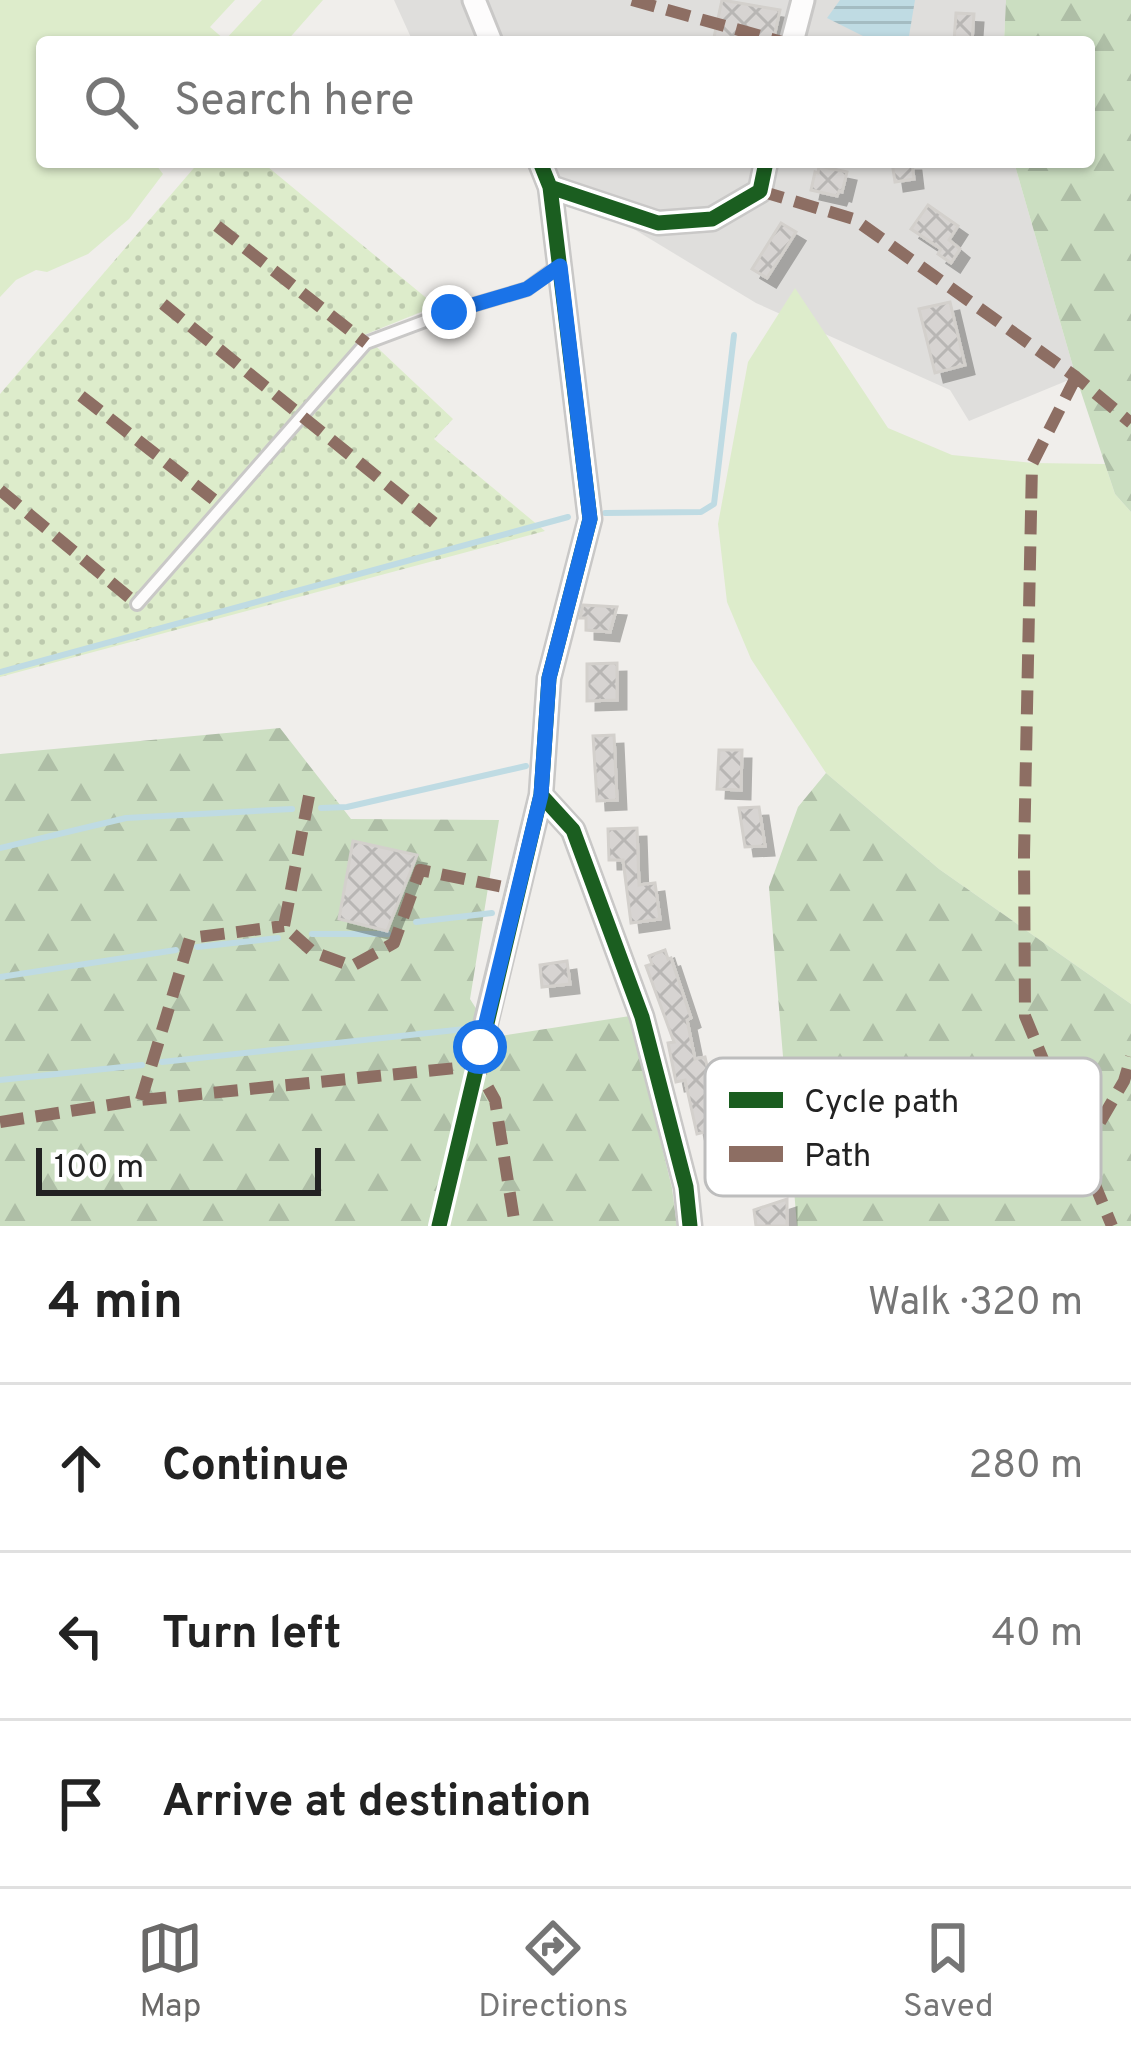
<!DOCTYPE html>
<meta charset="utf-8">
<style>
:root{--surface:#fff;--page:#f6f6f6;--text:#222;--muted:#767676;--line:#e0e0e0;--accent:#6a6968}
body{margin:0;font-family:Overpass,sans-serif;background:var(--page);color:var(--text)}
.scale{position:absolute;left:36px;bottom:30px;width:285px;box-sizing:border-box;padding-left:12px;border:6px solid #222;border-top:0;font-size:33px;line-height:42px;white-space:nowrap;color:#222;-webkit-text-stroke:9px #fff;paint-order:stroke}
.stop{position:absolute;width:36px;height:36px;margin:-27px;border:9px solid #1a73e8;border-radius:50%;background:#fff}
.stop.end{background:#1a73e8;border-color:#fff;box-shadow:0 3px 12px #0008}
.list{margin:0;padding:0;list-style:none}
h2{display:flex;justify-content:space-between;align-items:center;height:156px;margin:0;padding:0 48px;font-size:51px}
h2 small{font-size:39px;font-weight:400;color:var(--muted)}
.list li{display:grid;grid-template-columns:78px 1fr auto;gap:36px;align-items:center;box-sizing:border-box;height:168px;padding:0 48px;border-top:3px solid var(--line)}
.list b{display:block;font-size:45px;white-space:nowrap}
.list em{font-size:39px;font-style:normal;color:var(--muted)}
.icon{flex:none;width:66px;height:66px;fill:none;stroke:currentColor;stroke-width:2;stroke-linecap:round;stroke-linejoin:round}
.map{position:relative;flex:none;width:1131px;height:1226px;overflow:hidden}
.search{position:absolute;background:var(--surface);box-shadow:0 3px 9px #0004;left:36px;right:36px;top:36px;height:132px;display:flex;align-items:center;gap:30px;box-sizing:border-box;padding:0 42px;border-radius:12px;color:var(--muted);font-size:45px}
.sheet{height:660px;background:var(--surface)}
nav{display:flex;justify-content:space-around;align-items:center;box-sizing:border-box;height:168px;border-top:3px solid var(--line);background:var(--surface);font-size:33px;color:var(--muted)}
nav a{display:grid;justify-items:center;gap:6px}
nav .on{color:var(--accent)}
.map>svg:first-child{display:block}
.residential{fill:#dfdedc}
.grass{fill:#ddeccb}
.forest{fill:url(#forest-firs);fill-rule:evenodd}
.garden{fill:url(#garden-dots)}
.water{fill:url(#water-rules)}
.lines{fill:none;stroke-linecap:round;stroke-linejoin:round}
.stream{stroke:#bfdbe3;stroke-width:6}
.building{fill:url(#building-cross-hatch);stroke:#d3d0cc;stroke-width:3;filter:url(#shadow)}
.lane-casing{stroke:#c9c8c7;stroke-width:16}
.street-casing{stroke:#c9c8c7;stroke-width:27}
.lane{stroke:#fdfcfc;stroke-width:10}
.street{stroke:#fdfcfc;stroke-width:21}
.quiet{stroke:#8d6e63;stroke-width:12;stroke-dasharray:24 12;stroke-linecap:butt}
.cycleway-casing{stroke:#fff;stroke-width:22}
.cycleway{stroke:#1b5e20;stroke-width:15}
.route{stroke:#1a73e8;stroke-width:15}
.key{fill:#fff;stroke:#bdbdbd;stroke-width:3}
.key-label{font-size:33px;fill:#222}
</style>
<div class="map">
<svg width="1131" height="1226" viewBox="0 0 1131 1226">
<defs>
<pattern id="forest-firs" width="22" height="20" patternUnits="userSpaceOnUse" patternTransform="scale(3)"><rect width="22" height="20" fill="#cbdec1"/><path d="M5 1l3.5 6h-7zM16 11l3.5 6h-7z" fill="#aebea6"/></pattern>
<pattern id="garden-dots" width="8" height="8" patternUnits="userSpaceOnUse" patternTransform="scale(3)"><rect width="8" height="8" fill="#ddeccb"/><path d="M2 2h.1M6 6h.1" fill="none" stroke="#bdcaae" stroke-width="1.8" stroke-linecap="round"/></pattern>
<pattern id="water-rules" width="6" height="5" patternUnits="userSpaceOnUse" patternTransform="scale(3)"><rect width="6" height="5" fill="#bfdbe3"/><path d="M0 2.5h6" fill="none" stroke="#a4bcc2"/></pattern>
<pattern id="building-cross-hatch" width="8" height="8" patternUnits="userSpaceOnUse" patternTransform="scale(3)"><rect width="8" height="8" fill="#d7d4d2"/><path d="M0 0l8 8M0 8l8-8" fill="none" stroke="#b8b6b4"/></pattern>
<filter id="shadow"><feDropShadow dx="9" dy="9" stdDeviation="0" flood-color="#0004"/></filter>
</defs>
<rect width="100%" height="100%" fill="#f0eeeb"/>
<path class="residential" d="M394,0H1006L1004,42H413Z
M523,162H1014L1076,377L969,421L950,390L756,303Z"/>
<path class="grass" d="M0,0H235L210,27L225,40L262,0H323L286,42H42V162H154L163,174L129,219L88,254L47,272L36,270L16,280L0,297Z
M795,288L888,428L952,455L1033,463L1105,464L1115,494L1131,512V1004L939,869L826,773L751,659L727,602L718,524L748,362Z"/>
<path class="forest" d="M1006,0H1131V512L1115,494L1076,377L1014,162H1089V42H1004Z
M280,728L351,819L499,820L470,999L494,1037L630,1016L672,1188L677,1226H0V754ZM354,841L417,855L386,931L340,919Z
M826,773L939,869L1131,1004V1226H797L769,887L798,807Z"/>
<path class="garden" d="M199,162H262L436,306L364,335L453,419L434,439L545,531L0,677V394Z"/>
<path class="water" d="M840,0H915L908,42H875L827,18Z"/>
<g class="lines">
<path class="stream" d="M605,513L701,512L714,504L734,335
M0,672L568,517
M321,808L347,807L526,766
M0,848L126,818L292,809
M416,922L492,913
M312,934H388
M197,947L278,938
M0,977L176,950
M162,1062L474,1028
M0,1080L142,1065"/>
</g>
<path class="building" d="M722,0L780,10L773,42H713Z
M956,13L974,14L972,42H954Z
M892,162H912L914,179L895,182Z
M819,166L847,172L842,192L839,191L837,196L811,190L815,172L818,173Z
M928,205L958,226L949,240L960,249L951,263L938,254L941,249L911,229Z
M781,223L796,232L767,278L752,269Z
M950,302L965,365L935,373L919,309Z
M583,605L617,607L610,632L586,630V618H580Z
M617,663V700L587,701V664Z
M614,735L617,800L597,801L593,736Z
M719,750H742L741,790L717,789Z
M759,807L765,846L745,847L739,808Z
M637,828L639,885L655,883L660,919L631,923L623,860H609L608,829Z
M353,841L417,855L387,931L339,919Z
M665,950L668,959L671,958L691,1018L687,1020L695,1059L705,1057L721,1128L697,1134L685,1080L676,1082L668,1043L674,1042L646,966L652,964L649,956Z
M567,961L570,984L542,987L540,965Z
M787,1199V1226H756L754,1210Z"/>
<g class="lines">
<g class="lane-casing">
<path id="lane" d="M137,604L366,343L449,312L527,289L557,267"/>
</g>
<g class="street-casing">
<path id="street" d="M474,0L491,42
M792,42L803,0
M550,187L658,223L712,219L760,191L766,162
M541,795L573,830L642,1017L686,1187L690,1226
M480,1047L541,795L549,678L590,519L550,187L540,162"/>
</g>
<use href="#lane" class="lane"/>
<use href="#street" class="street"/>
<path class="quiet" d="M632,0L782,42
M760,191L854,219L1076,377L1131,423
M217,226L366,343
M163,304L438,526
M1076,377L1032,464L1024,855L1025,1016L1112,1226
M81,396L222,506
M0,490L137,604
M309,796L284,926L313,952L352,966L394,943L420,870L518,890
M141,1100L190,938L284,926
M0,1122L141,1100L476,1066L495,1100L515,1226
M1082,1153L1124,1081L1131,1057"/>
<g class="cycleway-casing">
<path id="cycleway" d="M550,187L658,223L712,219L760,191L766,162
M541,795L573,830L642,1017L686,1187L690,1226
M439,1226L541,795L549,678L590,519L550,187L540,162"/>
</g>
<use href="#cycleway" class="cycleway"/>
</g>
<g class="lines">
<path class="route" d="M449,312L527,289L560,266L590,519L549,678L541,795L480,1047"/>
</g>
<rect x="705" y="1058" width="396" height="138" rx="18" class="key"/>
<rect x="729" y="1092" width="54" height="16" fill="#1b5e20"/>
<rect x="729" y="1146" width="54" height="16" fill="#8d6e63"/>
<g class="key-label">
<text x="804" y="1112">Cycle path</text>
<text x="804" y="1166">Path</text>
</g>
</svg>
<div class="scale">100 m</div>
<div class="stop" style="left:480px;top:1047px"></div>
<div class="stop end" style="left:449px;top:312px"></div>
<div class="search"><svg class="icon" aria-label="search" viewBox="0 0 24 24"><circle cx="10" cy="10" r="6"/><path d="M15 15l6 6"/></svg>Search here</div>
</div>
<section class="sheet">
<h2>4 min<small>Walk · 320 m</small></h2>
<ul class="list">
<li><svg class="icon" aria-label="ahead" viewBox="0 0 24 24"><path d="M12 20V5M6 11l6-6 6 6"/></svg><div><b>Continue</b></div><em>280 m</em></li>
<li><svg class="icon" aria-label="left" viewBox="0 0 24 24"><path d="M17 20v-9H6M10 6l-5 5 5 5"/></svg><div><b>Turn left</b></div><em>40 m</em></li>
<li><svg class="icon" aria-label="arrive" viewBox="0 0 24 24"><path d="M6 21V4h12l-3 4 3 4H6"/></svg><div><b>Arrive at destination</b></div></li>
</ul>
</section>
<nav>
<a class="on"><svg class="icon" aria-label="map" viewBox="0 0 24 24"><path d="M3 6l6-2 6 2 6-2v14l-6 2-6-2-6 2zM9 4v14M15 6v14"/></svg>Map</a>
<a><svg class="icon" aria-label="directions" viewBox="0 0 24 24"><path d="M12 3l9 9-9 9-9-9zM9 14v-3h6M13 9l2 2-2 2"/></svg>Directions</a>
<a><svg class="icon" aria-label="saved" viewBox="0 0 24 24"><path d="M7 4h10v16l-5-4-5 4z"/></svg>Saved</a>
</nav>
